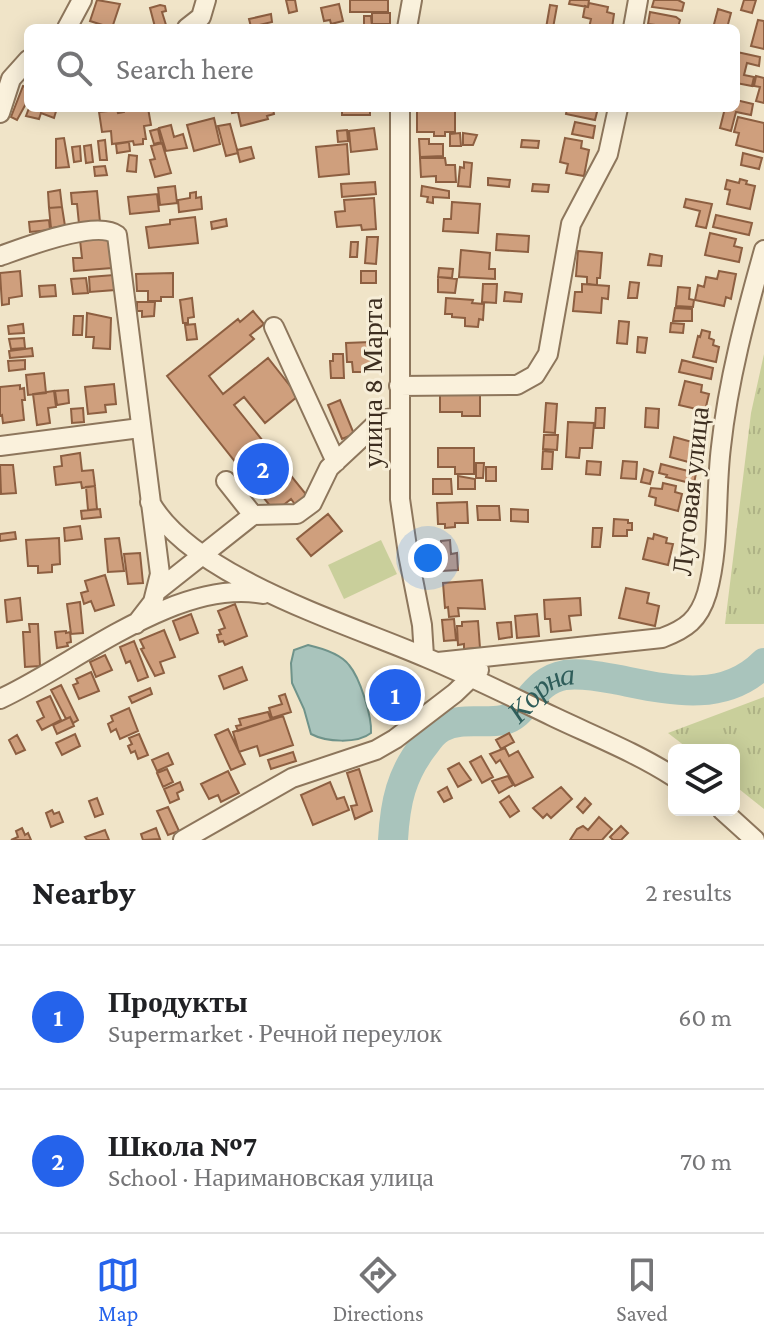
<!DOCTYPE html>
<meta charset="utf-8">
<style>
:root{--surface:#fff;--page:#f2f2f2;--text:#202124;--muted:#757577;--line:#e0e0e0;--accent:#2563eb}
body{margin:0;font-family:"Crimson Pro",serif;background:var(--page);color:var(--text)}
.controls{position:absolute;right:24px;bottom:24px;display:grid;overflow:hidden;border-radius:12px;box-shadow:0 4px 20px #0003}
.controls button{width:72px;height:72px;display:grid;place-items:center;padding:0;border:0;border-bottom:2px solid var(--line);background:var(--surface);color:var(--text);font:40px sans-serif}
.you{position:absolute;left:428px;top:558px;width:28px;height:28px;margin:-20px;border:6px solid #fff;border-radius:50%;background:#1a73e8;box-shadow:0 0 0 12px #1a73e833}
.badge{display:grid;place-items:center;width:52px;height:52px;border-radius:50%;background:var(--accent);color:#fff;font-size:26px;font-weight:700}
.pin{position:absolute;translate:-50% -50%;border:4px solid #fff;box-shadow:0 2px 8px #0006}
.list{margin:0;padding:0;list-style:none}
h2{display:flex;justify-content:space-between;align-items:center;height:104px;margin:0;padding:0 32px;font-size:34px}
h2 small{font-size:26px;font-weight:400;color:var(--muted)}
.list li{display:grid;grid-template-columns:52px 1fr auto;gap:24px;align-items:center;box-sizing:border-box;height:144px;padding:0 32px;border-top:2px solid var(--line)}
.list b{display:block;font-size:30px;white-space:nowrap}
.list p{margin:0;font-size:26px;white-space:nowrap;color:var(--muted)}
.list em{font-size:26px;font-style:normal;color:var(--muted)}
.icon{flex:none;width:44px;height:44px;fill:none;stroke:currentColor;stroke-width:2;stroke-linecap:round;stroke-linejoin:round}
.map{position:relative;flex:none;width:764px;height:840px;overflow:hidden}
.search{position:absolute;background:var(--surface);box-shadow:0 4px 20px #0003;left:24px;right:24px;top:24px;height:88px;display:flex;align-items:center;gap:20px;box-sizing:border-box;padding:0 28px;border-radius:12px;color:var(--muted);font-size:30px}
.sheet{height:392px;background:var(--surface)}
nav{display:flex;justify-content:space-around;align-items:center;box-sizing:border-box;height:112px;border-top:2px solid var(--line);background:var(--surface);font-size:22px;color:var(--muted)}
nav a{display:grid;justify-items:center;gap:4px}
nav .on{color:var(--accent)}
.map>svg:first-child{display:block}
.grass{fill:url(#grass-tufts)}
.garden{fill:#c9cf9b}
.water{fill:#a9c4bc;stroke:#6f938a;stroke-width:2}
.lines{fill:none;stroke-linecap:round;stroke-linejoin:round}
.river{stroke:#a9c4bc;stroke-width:30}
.building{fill:#cf9f7d;stroke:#8d5f41;stroke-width:2}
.minor-casing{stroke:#8d765c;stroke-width:22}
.minor{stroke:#faf1dc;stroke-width:18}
.labels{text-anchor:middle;stroke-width:6;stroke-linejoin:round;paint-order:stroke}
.street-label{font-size:28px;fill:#3d2e20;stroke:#f7eed8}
.water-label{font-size:30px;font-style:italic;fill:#2f5d5a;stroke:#f7eed8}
</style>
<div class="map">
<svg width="764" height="840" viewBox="0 0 764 840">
<defs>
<pattern id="grass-tufts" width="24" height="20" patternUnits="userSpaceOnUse" patternTransform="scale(2)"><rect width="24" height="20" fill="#c9cf9b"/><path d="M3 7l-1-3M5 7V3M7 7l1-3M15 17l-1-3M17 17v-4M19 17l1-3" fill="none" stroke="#aeb285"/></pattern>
</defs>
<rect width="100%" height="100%" fill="#f0e4c8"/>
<path class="grass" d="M764,354V624H725L751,413Z
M764,697V809L734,785V750H690L668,733Z"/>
<path class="garden" d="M381,540L397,574L344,599L328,565Z"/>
<path class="water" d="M308,645C321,648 340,653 349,665C360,678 372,716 371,733C357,744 326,742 311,734L304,709L292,683L291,663L294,650Z"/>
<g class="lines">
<path class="river" id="s1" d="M393,840C395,803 401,774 425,744C429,738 436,730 442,727C461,717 483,724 503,720C527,715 531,681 565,675C581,673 598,676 614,679C666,689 722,705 764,663"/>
</g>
<path class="building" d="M97,0L120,4L112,28L90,21Z
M286,0H295L297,11L289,13Z
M350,0H388V12H350Z
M570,0H589L588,7L569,4Z
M654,0H678L684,3L682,11L652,7Z
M744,0H756L752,13L741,10Z
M589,3L608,7L607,12L614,14L612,28H589L591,19L583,17L585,6L588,7Z
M339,4L343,21L331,24L330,20L324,21L321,8Z
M160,5L165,6L166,11L162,12L166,25L155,27L150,8Z
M550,5L557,6L553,28H546Z
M718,9L731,13L727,28H713Z
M650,12L676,17L680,20L678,28L648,24Z
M372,13H390V24H372Z
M271,14L272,22L251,27L249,19Z
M364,16H371L372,26H377V28H364Z
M758,20L764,21V49L751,46Z
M737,52L760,57L759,66L747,63L744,75L754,77L752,86L736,83Z
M756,76L764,78V103L756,101L760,87L754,86Z
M23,86L28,88V100L17,120L11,117Z
M736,100L753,104L751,115L736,112L731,131L720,128L725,108H736Z
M29,108H57L54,118L41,113L39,119L26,116Z
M124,108H148L151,125L144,126L146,139H143V144L134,145L133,141L112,144L111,131L102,132L99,112L117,110L118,113L124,112Z
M231,108H273L274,114L267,116L268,119L241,126L238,112L232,113Z
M342,108H370V115H342Z
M420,108L455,109V132H445V136H434V132H417V110Z
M567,108H598L595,120L566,114Z
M738,117L764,123V152L736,145L739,133L734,132Z
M214,118L220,144L194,151L187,125Z
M575,122L595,126L593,138L572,134Z
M230,124L238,153L226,156L218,126Z
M171,125L174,137L183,134L187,148L166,151L159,128Z
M374,128L377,149L351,152L349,131Z
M158,129L161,142L154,144L150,131Z
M347,130L348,141L338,142L337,131Z
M460,133L461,146H450V134Z
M463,133L477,135L473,145H463Z
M64,138L69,167L56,168V139Z
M565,138L582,141L581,148L589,150L584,176L566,173L568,164L560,162Z
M419,139H429V144H443V156L420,157Z
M105,140L107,160H100L98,141Z
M522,140L539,141L538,148L521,147Z
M129,142L130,151L117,153L116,144Z
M162,143L171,173L155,177L150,160L155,159L151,146Z
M347,144L349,174L319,177L316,147Z
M91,145L93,162L86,163L84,146Z
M80,146L81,161L74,162L72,147Z
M251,147L254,158L240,162L237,150Z
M743,153L762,158L759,169L741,165Z
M129,155L137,156L136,172L127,171Z
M420,158H445L446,165H455L456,182H436V176L421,177Z
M464,162L472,163L470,187L458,186L460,167L464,168Z
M105,166L107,175L95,176L94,167Z
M488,178L510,180L509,187L488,185Z
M740,179L747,181L746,184L755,186L750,209L727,204L730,190L725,189L727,180L739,183Z
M375,182L376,194L342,197L341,184Z
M533,184L549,185L548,192L532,191Z
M175,186L177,203L160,205L158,188Z
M422,186L449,191V198L433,197V203L427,202L428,197L421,196Z
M60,190L62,207L49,208L48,192Z
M97,191L100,222L79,224L77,204H72L71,193Z
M196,192V198L201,197L202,209L179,212L178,200L190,198V193Z
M157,194L159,211L130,214L128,197Z
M374,198L376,229L362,230L361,225L337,227L335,212L345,211L344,200Z
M686,199L712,204L706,228L696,226L700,211L684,207Z
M452,202L480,204L478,233L443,231L444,219H451Z
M62,207L65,226L51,228L49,208Z
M716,215L752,223L749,235L713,227Z
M195,217L198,243L149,248L146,227L170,224V220Z
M226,219L227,226L212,229L211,222Z
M49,220L50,230L30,232L29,222Z
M710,233L736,239L734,246L742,248L739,262L705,255Z
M497,234L529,236L528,252L496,250Z
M367,237H378L376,264L365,263Z
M109,238L112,268L74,271L73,258H82L80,240Z
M351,242H358L357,257H350Z
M461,250L490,253L489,269H495V279L459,277Z
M578,251L602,253L600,278H597V285L587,284V277L576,276Z
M650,254L662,256L661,266L648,265Z
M439,268L453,269L452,278L438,277Z
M20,271L22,296L9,298V304L2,305L0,273Z
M361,271H376V283H361Z
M719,271L736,274L731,299L726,297L724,306L695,300L698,285L704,287L706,277L717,279Z
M173,273V297H161V301H148V291H137L136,274Z
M114,275L115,290L90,292L89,277Z
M438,277L457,279L455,293L438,292Z
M86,278L88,293L73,294L71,279Z
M630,282L639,283L637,298H628Z
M483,284H497L496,303L482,302Z
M582,284L609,286L608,299L602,298L601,313L573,311L575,292H582Z
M55,285L56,296L40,297L39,286Z
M678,287L690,288L689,299L694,300L693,307L676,306Z
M505,292L522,294L521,302L504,301Z
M192,298L194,317L188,318V323H183L180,300Z
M446,298L473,300L472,303L484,304L483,320L479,319L478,327L465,326V318L452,317V314H445Z
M137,302H155L154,316L142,317V311H137Z
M675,308L692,309V321H673Z
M253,311L264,324L250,335L254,339L209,376L223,394L268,358L298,396L265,423L244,397L234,405L309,498L297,507L291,499L275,512L167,376L238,319L240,322Z
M87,313L111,318L110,349L93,348L94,337H86Z
M74,316H83L82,335H73Z
M619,321L629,322L627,344L617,343Z
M671,323L684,324L683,333L670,332Z
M23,324L24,333L9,334L8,326Z
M195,324L197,339L187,340L185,325Z
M702,330L710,332L709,338L714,340L713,345L719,347L716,362L693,357L698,336L700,337Z
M638,337L647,338L645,353L637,352Z
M24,338L25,348L11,349L9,339Z
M370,342L371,372H353L352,362H347L346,343Z
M32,348L33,356L10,358L9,351Z
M333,354H343L344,378H331L330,361H333Z
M25,360V369L9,371L8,361Z
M682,360L713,368L711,379L679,372Z
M44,373L46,393L28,395L26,375Z
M685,381L702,385L701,392L709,394L705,411L679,405Z
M114,384L116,404L105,405L106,412L88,414L85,387Z
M20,385V389L24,388L25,400H22L24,420L3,423L2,415L0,416V387Z
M68,390L69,403L57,405L55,391Z
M54,391L56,407L48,408L50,423L37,425L33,394Z
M440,395H480V416H462V412H440Z
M340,400L354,434L342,439L328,405Z
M546,403L557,404L555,433L544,432Z
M83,408L84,422L72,423L71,409Z
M596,408H605L604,428H595Z
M646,408L659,409L658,428L645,427Z
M568,422L594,423L592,448H580L579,458L566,457Z
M544,435H558L557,450L543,449Z
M674,437L692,442V446L696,447L692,463L670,457Z
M438,448H474V474H455V467H438Z
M543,451L553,452L552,469H542Z
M80,453L82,471L93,470L95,486L82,488L81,482L56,485L54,467L62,466L61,456Z
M587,461L601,462L600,475L586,474Z
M623,461L637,462L636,479L621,478Z
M476,463H484L483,478H476Z
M661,464L696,473L694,484L666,477L667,475L659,473Z
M0,465H13L16,493L1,494Z
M486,467H496V481H486Z
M644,469L653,472L650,484L641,482Z
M458,476L475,479V489H458Z
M433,479H451L452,494H433Z
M663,483L676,486L675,492L682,494L678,511L655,505L656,498L649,496L651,488L662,489Z
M95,486L97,509L88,510L86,487Z
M467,502L468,523H455V527L445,528V524H438L437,503Z
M477,506H499L500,520H478Z
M100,509L101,517L82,519L81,511Z
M511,509L528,510V522L511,521Z
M328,514L342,531L311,556L297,539Z
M614,519L628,520V523H632V530H627V536H613Z
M80,526L82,539L65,541L64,528Z
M593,528H602L600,547H592Z
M15,532L16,539L0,541V534Z
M654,534L667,538L666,543L673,544L668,565L643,559L648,538L653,539Z
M59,538L60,564L52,565V572L38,573V566H28L26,540Z
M119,538L124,571L108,572L105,539Z
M450,540L451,554L457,553L458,570L442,571L441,541Z
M140,553L143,583L128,584L124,554Z
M105,575L114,605L95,611L91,601L84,604L81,593L88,591L85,581Z
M482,580L485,609L458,608L459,616L449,617L448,607L445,608L443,583Z
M626,588L649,593L647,603L659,606L655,626L619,618Z
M20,598L22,620L7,622L5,600Z
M580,598L581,615L569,616L571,630L551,632L550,619H545L544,600Z
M80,602L83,633L71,634L67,604Z
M235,604L247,636L225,645L223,641L219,642L217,635L221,634L219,630L225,628L218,611Z
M191,614L198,633L180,640L173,621Z
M537,614L539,636L517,638L515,616Z
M454,619L456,640L444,641L442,620Z
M478,621L480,648L464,649V644L458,645L457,626H462V622Z
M511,622L512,637L499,639L497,623Z
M29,624H38L40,666L25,667L23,632H30Z
M164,630L175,657L160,662L164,673L155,676L141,649L144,648L140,640Z
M66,631V633L70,632L71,642L67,643L68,646L57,648L55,632Z
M134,641L148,677L138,681L130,661L126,663L120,647Z
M105,655L112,670L96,677L90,662Z
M242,667L247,680L224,689L219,676Z
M91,672L99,691L79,699L73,685L78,683L76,679Z
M385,676L413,690L404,709L398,705L394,713L378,705L382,696L377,694Z
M61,685L78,720L73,723L70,717L66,719L51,690Z
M150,688L152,694L132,703L129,697Z
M285,694L291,712L272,718L269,708L282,704L279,696Z
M50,696L61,720L42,730L37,721L44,717L37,702Z
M129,708L138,731L120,739L116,729L111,732L108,724L113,721L111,716Z
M268,712L271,720L238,731L236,726L241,725L239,719Z
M283,716L293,745L260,756L257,746L239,752L233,732Z
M70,717L74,726L57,734L53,725Z
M228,729L245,764L231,770L215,735Z
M509,733L514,742L501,749L496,740Z
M75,734L80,746L62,755L56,743Z
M139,734L148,755L138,759L135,751L131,753L128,746L132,744L129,738Z
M17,735L25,750L16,754L9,740Z
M505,748L509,756L518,751L533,777L515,786L500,760L496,763L490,754Z
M293,752L296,761L271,769L268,760Z
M168,753L173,764L157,771L152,760Z
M481,756L493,777L482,783L470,762Z
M459,763L471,780L458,787L448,769Z
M167,769L173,782L163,787L157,773Z
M359,769L372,811L355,819L351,806L357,805L347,773Z
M228,771L239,793L221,802L218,795L209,799L201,784Z
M508,776L513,785L499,793L492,781Z
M180,782L183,790L177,793L179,799L170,803L164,789Z
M330,782L337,799L344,797L349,810L313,825L301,795Z
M447,787L452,798L444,802L438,792Z
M561,787L572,799L551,818L547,814L543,818L533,808Z
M509,796L519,811L510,817L500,802Z
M97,798L103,814L95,817L89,801Z
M585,798L591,804L583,813L577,807Z
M168,807L179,831L168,835L157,811Z
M52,810L54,814L59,812L63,822L51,827L46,813Z
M599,817L612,829L602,840H570L577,829L583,826L588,830Z
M621,826L628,833L621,840H613L610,837Z
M22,828L25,835L28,833L31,840H11L18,837L16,831Z
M156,828L160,839L143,840L141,834Z
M105,830L109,840H87L85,837Z"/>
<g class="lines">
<g class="minor-casing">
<path id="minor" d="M67,28L82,0
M187,28L201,17L206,0
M407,28L412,0
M633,28L638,0
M400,108V499L408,554L422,625L424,656
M0,113L11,79L28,60
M0,256C23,248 97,219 117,235L160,574L153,602L136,624
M274,327L336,462
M399,386L517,385L535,375L548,354L571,224L608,154L618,108
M0,446L140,428
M226,481L253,515
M150,502C193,578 349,624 427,658C470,676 512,697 554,717C594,736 637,753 674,777
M157,591L253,515L297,514L312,503L329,468L358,441L380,420L399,417
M438,662L662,638C686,629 699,620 707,593C720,547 715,495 721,447C728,381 746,314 764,250
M0,699C76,664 176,578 263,594
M722,810L755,840
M183,840L292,778L376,750L395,739L455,693L479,670"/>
</g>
<use href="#minor" class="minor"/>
</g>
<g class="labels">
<g class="street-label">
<text transform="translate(372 383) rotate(-90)" y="10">улица 8 Марта</text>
<text transform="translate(690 491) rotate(-84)" y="10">Луговая улица</text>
</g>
<g class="water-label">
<text dy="10" stroke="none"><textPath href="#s1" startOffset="238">Корна</textPath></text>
</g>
</g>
</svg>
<div class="controls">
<button><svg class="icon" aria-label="layers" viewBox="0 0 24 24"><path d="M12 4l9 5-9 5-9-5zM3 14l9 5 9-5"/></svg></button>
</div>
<div class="you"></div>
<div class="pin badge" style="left:395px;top:695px">1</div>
<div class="pin badge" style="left:263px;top:469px">2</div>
<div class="search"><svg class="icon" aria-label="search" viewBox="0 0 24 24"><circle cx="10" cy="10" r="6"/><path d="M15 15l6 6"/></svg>Search here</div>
</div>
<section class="sheet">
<h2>Nearby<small>2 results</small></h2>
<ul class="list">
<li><span class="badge">1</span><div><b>Продукты</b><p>Supermarket · Речной переулок</p></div><em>60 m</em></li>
<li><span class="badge">2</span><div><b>Школа №7</b><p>School · Наримановская улица</p></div><em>70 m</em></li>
</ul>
</section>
<nav>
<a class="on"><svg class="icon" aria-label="map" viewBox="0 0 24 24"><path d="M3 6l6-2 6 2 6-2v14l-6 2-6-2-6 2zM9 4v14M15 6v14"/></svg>Map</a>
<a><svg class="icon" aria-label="directions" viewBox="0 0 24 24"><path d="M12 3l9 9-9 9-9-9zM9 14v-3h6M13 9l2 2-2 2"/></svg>Directions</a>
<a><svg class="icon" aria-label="saved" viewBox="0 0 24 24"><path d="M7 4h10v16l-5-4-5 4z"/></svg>Saved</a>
</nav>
